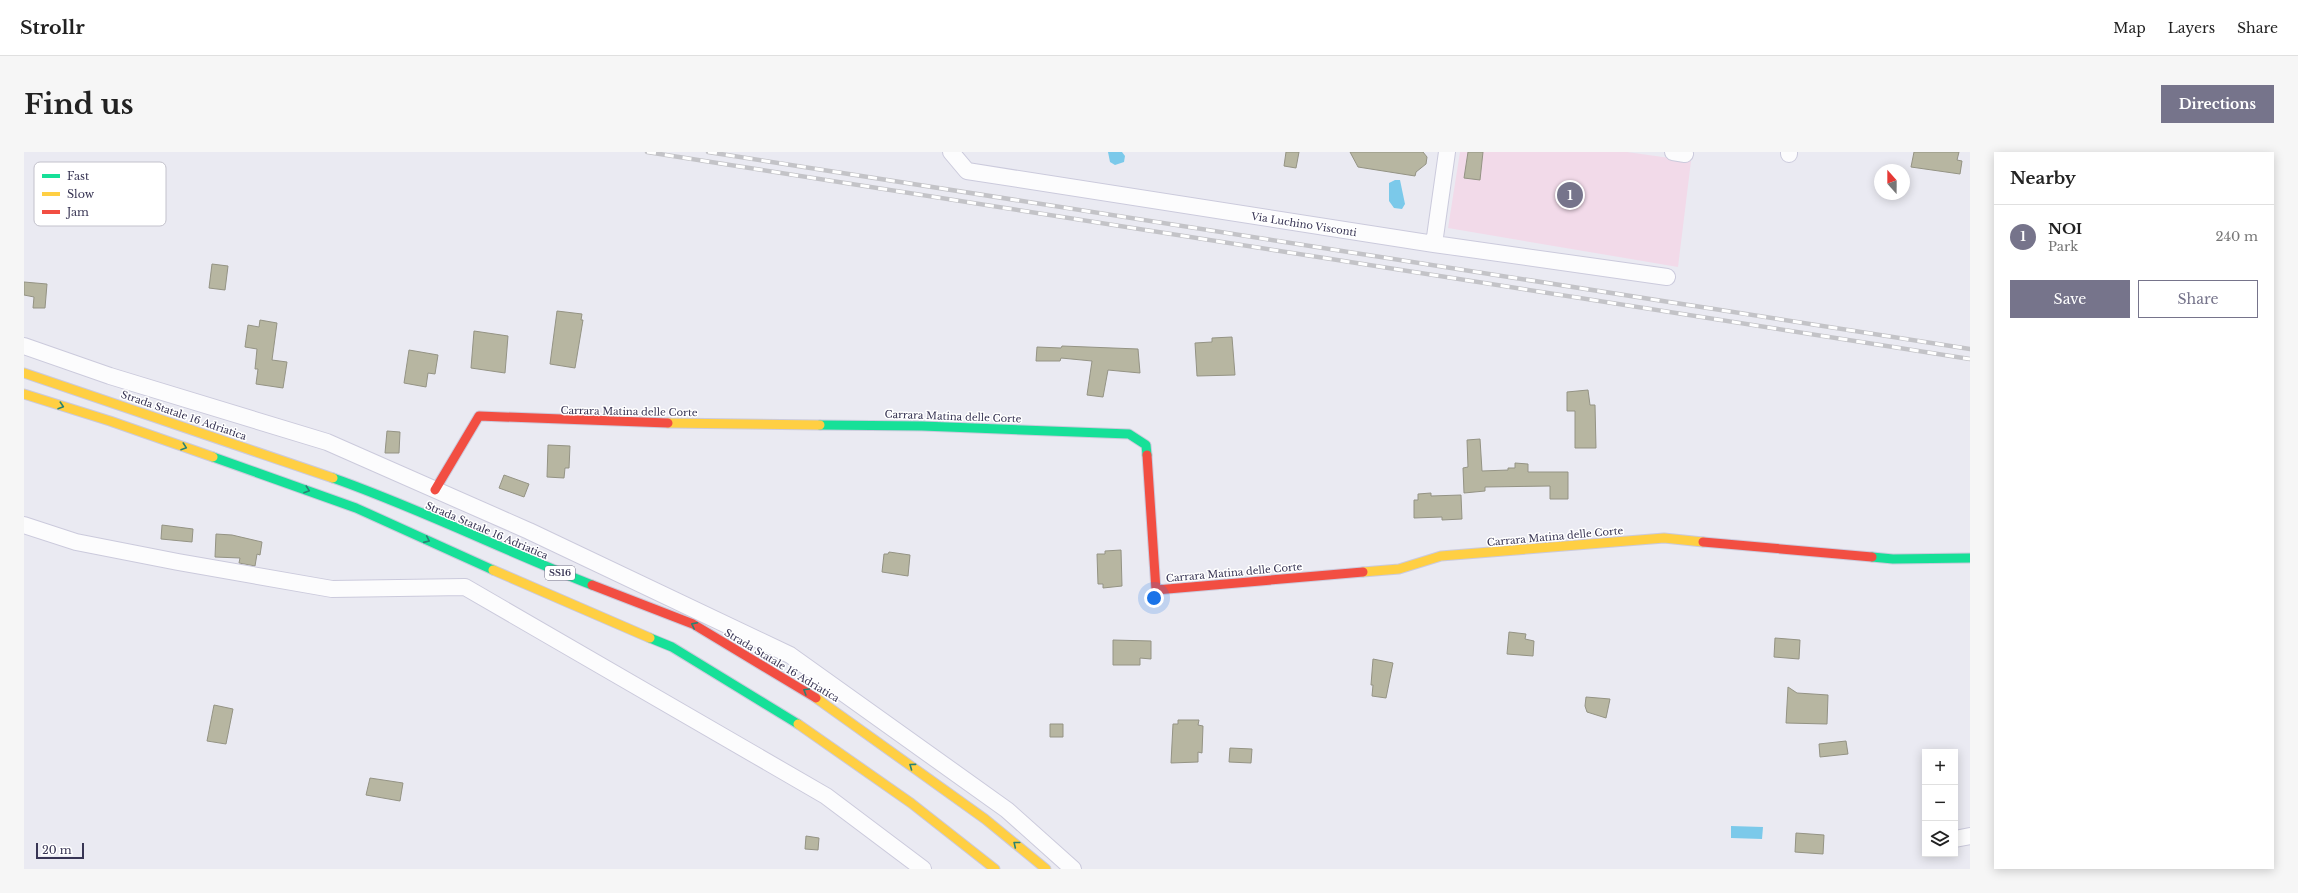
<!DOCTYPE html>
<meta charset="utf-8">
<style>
:root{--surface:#fff;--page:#f6f6f6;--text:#222;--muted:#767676;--line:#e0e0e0;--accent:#76748b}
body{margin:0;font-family:"Libre Baskerville",serif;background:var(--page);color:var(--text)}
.controls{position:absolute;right:12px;bottom:12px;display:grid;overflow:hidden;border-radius:0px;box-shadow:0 2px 10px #0003}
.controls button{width:36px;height:36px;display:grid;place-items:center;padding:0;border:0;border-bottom:1px solid var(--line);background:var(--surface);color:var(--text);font:20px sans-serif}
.compass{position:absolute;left:1850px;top:12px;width:36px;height:36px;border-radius:50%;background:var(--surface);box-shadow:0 2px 10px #0003;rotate:339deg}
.scale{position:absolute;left:12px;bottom:10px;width:48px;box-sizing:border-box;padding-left:4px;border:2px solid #383554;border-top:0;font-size:11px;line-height:14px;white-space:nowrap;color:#383554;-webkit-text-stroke:3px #fff;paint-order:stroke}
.you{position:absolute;left:1130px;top:446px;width:14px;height:14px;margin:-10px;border:3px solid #fff;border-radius:50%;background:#1a73e8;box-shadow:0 0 0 6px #1a73e833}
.badge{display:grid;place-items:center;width:26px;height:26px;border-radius:50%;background:var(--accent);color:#fff;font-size:13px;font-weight:700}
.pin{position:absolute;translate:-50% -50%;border:2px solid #fff;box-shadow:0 1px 4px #0006}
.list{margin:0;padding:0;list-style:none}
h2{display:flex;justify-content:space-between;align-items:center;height:52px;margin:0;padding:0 16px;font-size:17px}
h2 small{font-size:13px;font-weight:400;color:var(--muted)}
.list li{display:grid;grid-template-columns:26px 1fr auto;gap:12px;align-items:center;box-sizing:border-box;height:64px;padding:0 16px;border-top:1px solid var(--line)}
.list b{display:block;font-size:15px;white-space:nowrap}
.list p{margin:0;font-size:13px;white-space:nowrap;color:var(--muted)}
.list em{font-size:13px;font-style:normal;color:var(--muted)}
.actions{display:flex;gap:8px;padding:12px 16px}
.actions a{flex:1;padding:9px 0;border:1px solid var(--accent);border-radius:0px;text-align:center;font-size:14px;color:var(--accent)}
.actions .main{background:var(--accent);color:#fff}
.icon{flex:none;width:22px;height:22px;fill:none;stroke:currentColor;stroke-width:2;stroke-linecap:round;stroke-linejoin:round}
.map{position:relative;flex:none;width:1946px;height:717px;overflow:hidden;border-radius:0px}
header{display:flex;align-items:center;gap:24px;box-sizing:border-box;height:56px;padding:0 20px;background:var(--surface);border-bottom:1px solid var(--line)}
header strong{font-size:19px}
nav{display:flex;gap:22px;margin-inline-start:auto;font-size:14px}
.intro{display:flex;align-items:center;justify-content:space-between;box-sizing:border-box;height:96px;padding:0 24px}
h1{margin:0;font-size:28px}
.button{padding:10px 18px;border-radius:0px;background:var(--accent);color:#fff;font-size:14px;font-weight:700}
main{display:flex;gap:24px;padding:0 24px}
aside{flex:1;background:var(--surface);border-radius:0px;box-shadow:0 2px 10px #0003}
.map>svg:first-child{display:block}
.green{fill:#f2dae9}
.water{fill:#7bc9ea}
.building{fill:#b7b6a1;stroke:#949384}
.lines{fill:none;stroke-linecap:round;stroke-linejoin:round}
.street-casing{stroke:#cbcadc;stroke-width:18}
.fast-casing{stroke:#cbcadc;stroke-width:11}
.slow-casing{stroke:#cbcadc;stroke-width:11}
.jam-casing{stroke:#cbcadc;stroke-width:11}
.street{stroke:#fcfcfd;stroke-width:16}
.fast{stroke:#16e098;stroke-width:9}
.slow{stroke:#ffcf43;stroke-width:9}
.jam{stroke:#f24e42;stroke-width:9}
.rail-casing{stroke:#c3c3c7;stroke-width:4.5}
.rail{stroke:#fff;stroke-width:3;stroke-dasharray:9;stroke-linecap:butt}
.oneway{stroke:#298273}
.labels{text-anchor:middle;stroke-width:3;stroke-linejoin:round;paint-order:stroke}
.shield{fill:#fff;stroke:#747287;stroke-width:1}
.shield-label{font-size:9px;font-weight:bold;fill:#383554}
.street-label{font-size:10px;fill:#383554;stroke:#fff}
.key{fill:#fff;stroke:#c3c2cc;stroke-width:1}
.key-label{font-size:11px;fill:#383554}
</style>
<header>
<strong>Strollr</strong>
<nav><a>Map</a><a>Layers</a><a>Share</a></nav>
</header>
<div class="intro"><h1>Find us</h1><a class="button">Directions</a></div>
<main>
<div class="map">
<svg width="1946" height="717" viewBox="0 0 1946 717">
<rect width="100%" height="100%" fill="#eaeaf2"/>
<path class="green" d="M1436,0H1603L1667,9L1654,115L1424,76Z"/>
<path class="water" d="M1098,0L1101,4L1100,10L1091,13L1086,10L1084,0Z
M1371,28H1376L1381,52L1378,57L1370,56L1365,49V31Z
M1707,674L1739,675L1738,687L1707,686Z"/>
<path class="building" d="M1262,0H1275L1272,16L1260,14Z
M1326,0H1399L1403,5L1402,12L1392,20L1391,24L1334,15Z
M1444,0H1459L1456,28L1440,26Z
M1890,0H1935L1933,8L1938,9L1936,22L1887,15Z
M188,112L204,114L201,138L185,136Z
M0,130L23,132L21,156H9L10,145L0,143Z
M533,159L558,162L557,168H559L551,216L526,212Z
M236,168L253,171L248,208L263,210L259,236L232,232L234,217H231L233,197L221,195L224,173L235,175Z
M450,179L484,184L481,221L447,216Z
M1208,185L1211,223L1173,224L1171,191L1188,190V186Z
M1038,194L1114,197L1116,221L1084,218L1079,245L1063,243L1068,209L1037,206L1036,209H1012L1013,195L1037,196Z
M385,198L414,203L411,222L404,221L402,235L380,231Z
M1564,238L1566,253H1571L1572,296H1551V259H1543V240Z
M363,279L376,280L375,301H361Z
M1456,287L1458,319L1484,318V316H1491V311L1504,312V320H1544V347H1526V334L1461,335V339L1440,341L1439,316L1444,315L1443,288Z
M524,293L546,294L545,316H541L540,326L523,325Z
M480,323L505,332L500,345L475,336Z
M1407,341V344L1437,343L1438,367L1418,368V365L1390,366V348H1394V342Z
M138,373L169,377L168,390L137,387Z
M192,382L208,383L238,390L236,403L233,402L231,414L215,411L216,406L191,405Z
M1097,398L1098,434L1079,436V432H1074L1073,402H1081V399Z
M865,400L886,403L884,424L858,420L860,402H864Z
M1485,480L1502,482L1501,487L1510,489L1509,504L1483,502Z
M1751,486L1776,488L1775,507L1750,505Z
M1089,488L1127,489V507L1116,506V513H1089Z
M1349,507L1369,511L1362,546L1348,544L1349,533H1347Z
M1764,535L1773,541L1804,543L1803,572L1762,571Z
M1562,545L1586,547L1582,566L1563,560L1561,554Z
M190,553L209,557L202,592L183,589Z
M1154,568H1175L1174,573L1179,574L1178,601L1174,600V610L1147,611L1149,572H1154Z
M1026,572H1039V585H1026Z
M1822,589L1824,602L1796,605L1795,592Z
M1206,596L1228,597L1227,611L1205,610Z
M346,626L379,631L376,649L342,643Z
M1772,681L1800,683L1799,702L1771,700Z
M782,684L795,686L794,698L781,697Z"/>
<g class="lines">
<g class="street-casing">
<path id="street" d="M927,0L943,19L1410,92L1643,125
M1649,0L1661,2
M1765,2V0
M1410,92L1423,0
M0,194L86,224L303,290L505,379L766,503L983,658L1049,717
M0,373L52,390L154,410L308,437L441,435L802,644L899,717
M1931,687L1946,684"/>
</g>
<g class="fast-casing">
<path id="fast" d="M796,273L898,274L1105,282L1122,293L1123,303
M189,305L332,356L469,418
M309,326C397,357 481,399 568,433
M1848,405L1869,407L1946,406
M626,486L648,495L774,572"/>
</g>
<g class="slow-casing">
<path id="slow" d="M0,221L309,326
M0,242L86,269L189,305
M644,271L796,273
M469,418L626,486
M1339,420L1375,417L1417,404L1640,386L1679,390
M792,546L961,667L1022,717
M774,572L887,651L971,717"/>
</g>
<g class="jam-casing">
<path id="jam" d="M1123,303L1132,438L1339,420
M411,338L455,264L644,271
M1679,390L1848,405
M568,433L669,472L792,546"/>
</g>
<use href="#street" class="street"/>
<use href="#fast" class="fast"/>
<use href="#slow" class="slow"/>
<use href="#jam" class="jam"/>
<g class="rail-casing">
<path id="rail" d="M623,0L1946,207
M684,0L1946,197"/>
</g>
<use href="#rail" class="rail"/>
</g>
<defs><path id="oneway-chevron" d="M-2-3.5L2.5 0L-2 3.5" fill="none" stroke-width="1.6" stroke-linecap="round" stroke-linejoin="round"/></defs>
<g class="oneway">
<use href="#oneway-chevron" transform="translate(37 254) rotate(18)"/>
<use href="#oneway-chevron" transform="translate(160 295) rotate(19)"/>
<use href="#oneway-chevron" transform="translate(283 338) rotate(19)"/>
<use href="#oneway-chevron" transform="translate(403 388) rotate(24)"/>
<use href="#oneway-chevron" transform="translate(670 473) rotate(-153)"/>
<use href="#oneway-chevron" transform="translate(782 539) rotate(-149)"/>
<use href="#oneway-chevron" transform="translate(888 614) rotate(-144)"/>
<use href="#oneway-chevron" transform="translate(992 692) rotate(-141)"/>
</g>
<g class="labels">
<rect class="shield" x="521" y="414" width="30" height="14" rx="3"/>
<g class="shield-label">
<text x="536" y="424">SS16</text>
</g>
<g class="street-label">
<text transform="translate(1280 72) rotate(9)" y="4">Via Luchino Visconti</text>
<text transform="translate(605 259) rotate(1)" y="4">Carrara Matina delle Corte</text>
<text transform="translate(160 263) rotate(19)" y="4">Strada Statale 16 Adriatica</text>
<text transform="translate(929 264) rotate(2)" y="4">Carrara Matina delle Corte</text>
<text transform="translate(463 378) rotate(23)" y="4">Strada Statale 16 Adriatica</text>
<text transform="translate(1531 384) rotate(-5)" y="4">Carrara Matina delle Corte</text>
<text transform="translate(1210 420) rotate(-5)" y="4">Carrara Matina delle Corte</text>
<text transform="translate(758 513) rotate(31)" y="4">Strada Statale 16 Adriatica</text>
</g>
</g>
<rect x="10" y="10" width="132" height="64" rx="6" class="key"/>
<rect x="18" y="22" width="18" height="4" fill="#16e098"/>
<rect x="18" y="40" width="18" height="4" fill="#ffcf43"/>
<rect x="18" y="58" width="18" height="4" fill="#f24e42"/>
<g class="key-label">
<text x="43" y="28">Fast</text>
<text x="43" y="46">Slow</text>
<text x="43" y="64">Jam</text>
</g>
</svg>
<div class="controls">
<button>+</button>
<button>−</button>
<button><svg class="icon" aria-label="layers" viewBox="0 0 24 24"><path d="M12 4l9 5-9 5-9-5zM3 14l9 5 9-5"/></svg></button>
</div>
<svg class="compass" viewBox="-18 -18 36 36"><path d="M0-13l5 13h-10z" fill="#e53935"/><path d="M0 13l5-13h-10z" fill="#767676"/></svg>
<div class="scale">20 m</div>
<div class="you"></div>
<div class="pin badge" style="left:1546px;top:43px">1</div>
</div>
<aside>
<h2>Nearby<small></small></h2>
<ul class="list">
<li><span class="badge">1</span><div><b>NOI</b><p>Park</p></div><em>240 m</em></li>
</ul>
<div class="actions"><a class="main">Save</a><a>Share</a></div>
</aside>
</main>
